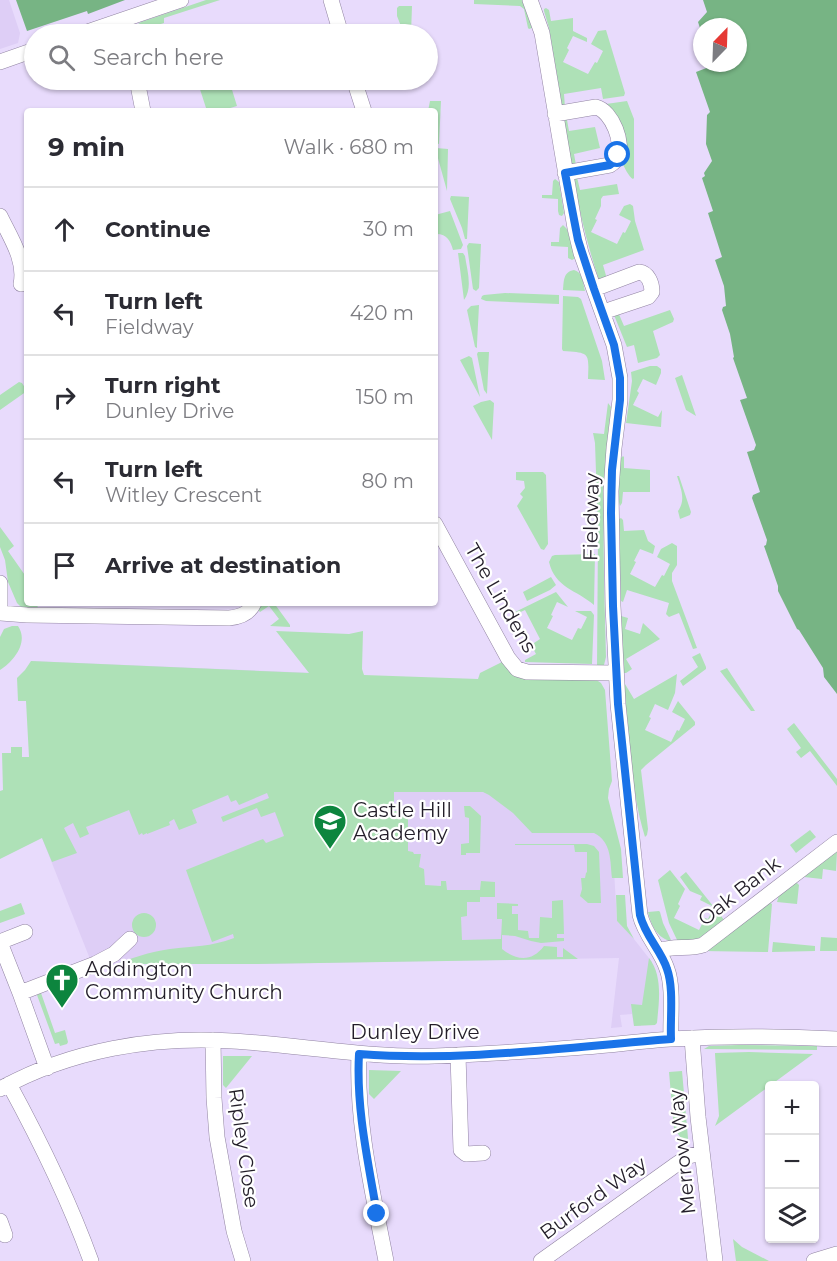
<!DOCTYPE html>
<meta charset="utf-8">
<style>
:root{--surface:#fff;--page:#f7f7f7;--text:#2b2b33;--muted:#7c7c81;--line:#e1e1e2}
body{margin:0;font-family:Montserrat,sans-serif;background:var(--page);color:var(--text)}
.controls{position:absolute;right:18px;bottom:18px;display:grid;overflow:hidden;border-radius:6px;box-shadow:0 2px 4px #0004}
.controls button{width:54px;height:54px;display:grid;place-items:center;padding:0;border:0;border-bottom:2px solid var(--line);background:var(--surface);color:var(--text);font:30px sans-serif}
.compass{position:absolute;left:693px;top:18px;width:54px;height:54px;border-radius:50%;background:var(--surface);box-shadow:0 2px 4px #0004;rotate:23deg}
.stop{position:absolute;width:18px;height:18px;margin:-14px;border:4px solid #1a73e8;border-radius:50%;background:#fff}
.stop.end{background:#1a73e8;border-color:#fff;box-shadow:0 2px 6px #0008}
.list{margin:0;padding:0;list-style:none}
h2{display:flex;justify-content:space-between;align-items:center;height:78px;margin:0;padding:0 24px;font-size:26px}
h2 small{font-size:20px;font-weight:400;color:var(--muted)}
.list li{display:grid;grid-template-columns:39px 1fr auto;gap:18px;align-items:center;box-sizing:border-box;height:84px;padding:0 24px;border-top:2px solid var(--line)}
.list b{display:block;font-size:22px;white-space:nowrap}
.list p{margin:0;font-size:20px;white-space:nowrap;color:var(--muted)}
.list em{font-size:20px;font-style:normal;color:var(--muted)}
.icon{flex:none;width:33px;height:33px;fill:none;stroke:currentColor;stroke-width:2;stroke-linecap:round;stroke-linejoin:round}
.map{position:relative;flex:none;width:837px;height:1261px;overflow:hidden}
.search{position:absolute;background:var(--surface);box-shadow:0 2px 4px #0004;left:24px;top:24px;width:414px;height:66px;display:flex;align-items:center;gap:15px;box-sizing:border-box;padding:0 21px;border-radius:33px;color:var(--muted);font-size:22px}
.panel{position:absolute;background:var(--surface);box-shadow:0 2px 4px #0004;left:24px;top:108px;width:414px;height:498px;border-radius:6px}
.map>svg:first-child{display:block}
.built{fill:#decef6}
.green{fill:#aee1b7}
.forest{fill:#77b484}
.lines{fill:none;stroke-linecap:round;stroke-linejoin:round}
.minor-casing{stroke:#9184a2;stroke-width:16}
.minor{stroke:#fff;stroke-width:15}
.route{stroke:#1a73e8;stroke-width:8}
.labels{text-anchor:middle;stroke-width:4.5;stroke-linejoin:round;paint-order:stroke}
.street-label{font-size:20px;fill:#231e29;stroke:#fff}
.poi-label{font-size:20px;fill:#231e29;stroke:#fff;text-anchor:start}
</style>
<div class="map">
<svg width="837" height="1261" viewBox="0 0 837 1261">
<rect width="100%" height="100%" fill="#e8dbfc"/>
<path class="built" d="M0,0H9L20,33L18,43L0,49Z
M31,661L362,675L612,837L617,921L630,934L652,962L641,1026H634L632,1014L620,1015L622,1027L611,1028L619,958L257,964H133L119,965L97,971L90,959L42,838Z"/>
<path class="green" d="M206,0H220L164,18V23L139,31V34H134C134,28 136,25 141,22Z
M474,0H522L532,28L529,29L528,28L524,9L520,6L474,4Z
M399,6H412L411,34H404L397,16V8Z
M546,8L549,10L551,21L573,18V31L587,38V42L573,36L567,48L569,50L563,62L588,74L595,62L597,63L603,51L591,44L598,31L606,30L625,93L624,96L603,99L601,88L564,94L565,108L562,106L549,28L544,11V9Z
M197,80H229L237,106L220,111H207Z
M430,101H441L439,144L435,143V111H428Z
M627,101L634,119V178L633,179C629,177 624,167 622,162L606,104Z
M566,119L567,120L569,131L595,127L600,148L574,154L576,165L572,166L564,121Z
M436,148L448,149L447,191L436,151Z
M577,177L580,190L617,184L619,194L603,196L601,199V206L595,219L597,220L591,232L617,244L623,232L625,233L631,221L619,215L624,206L630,204L633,206L635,221L644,250L603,265L607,279L599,280C588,247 580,215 574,180Z
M555,179L559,182L564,213L562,216L559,215L558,211V199L542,198V195H552L553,181Z
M451,196L469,197L467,239H465L462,228L450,199Z
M450,211L463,245L461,249L453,250C451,241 446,233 435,234V215Z
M563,225L567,229L575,256L574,259L572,260L568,258V247L551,246V242H559L560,228Z
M469,243L481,244L479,288L476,291L473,289L467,246Z
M458,253H463L465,256C467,270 473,288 464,300Z
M574,270C583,272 583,283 585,291L563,290C564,281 563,272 574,270Z
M505,293L559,295V304L486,301L481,299L482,296L484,295Z
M563,296L578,297L581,299L602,361L605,380L588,379C589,352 590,353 563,351L562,349Z
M479,305L477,344V348L475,347L467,310L471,306Z
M670,310L674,319L673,322L653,331L660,355L657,358L638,363L634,345L627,347L614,315L618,312L624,326Z
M478,352H489L487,394L484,390L477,354Z
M469,356L472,358L480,397L460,360Z
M650,366H657L661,369V373L656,385L643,379L637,391L639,393L633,405L658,417L662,410L661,427L626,423L632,381L631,372Z
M682,375L696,416L686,410L675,378Z
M19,382L22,383L27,391L0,410V395Z
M490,400L494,403L492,440L473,406L481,402Z
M608,403L611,407C600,490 604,574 606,657L604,665L597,667L598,531L595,443L593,433L604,434Z
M623,456L624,457V468L650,470V492H623L622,503L620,506C616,493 620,472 621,458Z
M516,472H543L546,475L548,544L544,550L541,549L517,506L523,497L520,494L525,488L524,481L516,480Z
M677,476H679L691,512L690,515L680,519L678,511C686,500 681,489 677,476Z
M621,518L623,520L624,531L644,530L648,541L655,546L653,554L640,549L634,561L636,562L630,574L655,587L662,575L664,576L670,564L657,557L661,549L672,543L677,546V565L672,573V581L697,648L693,649L679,613L669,617L666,614L669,603L627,590L623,602L621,601L619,522V519Z
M0,527L14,546L8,551L27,578V603H37L38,609L21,607L17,603L8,582L5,560L0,547Z
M595,554L594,605C577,590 555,588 549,562L552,556L555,555Z
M551,577L556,585L550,590L527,601L523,592Z
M556,592L568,607L557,602L551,615L553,616L547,628L572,640L578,628L581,629L587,617L575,611H591L594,615L592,664L525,662V660L536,654L531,645L540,639L525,610L514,615L513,613Z
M261,603H274L290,625V627L270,626L279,619L269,606L260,612L258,610Z
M621,616L628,618L625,629L640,634L643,623L660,639L626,659L632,669L626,673H624L622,670Z
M12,626H18C29,642 14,661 0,670V637L4,629Z
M276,631L349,634L363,631L362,669L364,675L478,679L480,673L504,661L595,679L601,683L605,690L612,781L609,789L608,798L621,849L623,878H612C610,861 612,842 594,833H532L513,813L489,795L483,792H394V811H408V851L413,852L414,854H421L419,867L424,869L425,885L441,886V881H446L447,890H480L481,881L495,882V897H480V902H467V916L461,917L462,940L501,939L502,919H497V903L518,904V906H512V914H518V930L528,931L529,938H539L540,917L552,918V901L563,900L564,934H557V938H564V941L541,943L531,941L515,936L502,935V949C517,961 532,962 544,946L557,947V957H563V948L578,959L257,964H143L112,966C130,958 150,952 170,949C194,946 210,947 234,938L233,934L212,942L186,870L263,839L266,843L284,836L275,812L261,817L257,808L223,822L221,817L269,798L267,793L239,805L236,800L231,802L228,795L192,810L197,823L179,830L174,819L169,822L170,825L147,834V833L143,835L142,833L139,835L129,810L86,827L89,834L80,838L73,823L64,828L77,853L52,862L42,838L0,859V791L3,790L2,753H11V747H22V757H29L26,701H18L17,678L25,670L31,661L309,673Z
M700,653L706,667V669L683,686L680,681L698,667L692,657Z
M727,668L755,711H751L720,671Z
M677,674L675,693L668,710L655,704L649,717L651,718L645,730L671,742L677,730L679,731L685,719L672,712L678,701L695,722V725L646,765L641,770L648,829L647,835L645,837C630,788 629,736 624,686L625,684L634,699Z
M794,723L837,779V786L810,751L801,758L796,752L801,748L787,729Z
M464,806H470L481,816L480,853H466V855H461V844L469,843V818L465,817Z
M810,830L816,837L796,853L790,845Z
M515,844H587L594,846L599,852L601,903H588L580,896L582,889L581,878H585L586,873L587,872V852H575L574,845H515Z
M835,851H837L836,871L823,869L822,879L804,877Z
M670,870L685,889L678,904L680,906L674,918L699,930L705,918L708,919L714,907L700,900L702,896L690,891L680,877L686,872L725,921L697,941L678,942L669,923L658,880Z
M796,882L799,885L797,904L777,902L779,895Z
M616,895H625L627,926L634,939L617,921Z
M769,902L772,904L768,952L703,951Z
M21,903L25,914L0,923V911Z
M659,911L660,912L663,923L671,940L669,941C656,936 651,925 648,912Z
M132 925a12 12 0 1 1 24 0a12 12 0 1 1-24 0Z
M821,937L837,938V951H820Z
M773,942L815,946V951L772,952Z
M649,958C663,976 659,1001 657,1023L655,1025L634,1026L631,1004L642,1005Z
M41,993L55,1033L65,1030L68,1042L67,1044L60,1046L59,1043L55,1044L37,995Z
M739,1045L817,1046V1050L704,1049L709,1046Z
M749,1052L813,1054L715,1126L719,1116L715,1054V1053Z
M223,1056H252L226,1088L223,1085Z
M369,1070L401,1071L374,1099L369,1094Z
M682,1071L688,1138L686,1144L674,1129L669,1072Z
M733,1239L742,1247L769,1261H736Z"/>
<path class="forest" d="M16,0H125L88,14L87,11L27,31Z
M703,0H837V694L824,677L823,668L799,630L797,629L778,591V586L764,546L766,545L767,540L752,498L753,495L760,492L747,452L754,450L756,445L740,400L747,398L733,358L734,357L730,334L722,310L723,307L726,306L724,286L715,260L722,257L708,213L713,211L702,178L705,176L704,173L712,161L706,144L707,115L710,112L696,72L709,67V65L711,63H738V27H702V34L698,22L707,12Z"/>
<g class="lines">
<g class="minor-casing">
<path id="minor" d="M331,0L341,34
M530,0L542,33L575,228L581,253L614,345L620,378V400L614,448L611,491L613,606L618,704L640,915C645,936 661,950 667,969C674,988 670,1018 671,1039
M123,20L128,34
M81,34L181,0
M0,62L34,50
M137,80L143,111
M354,80L364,111
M555,114L596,107C612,111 625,144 617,158C615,162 613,163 610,165L565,173
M0,216C10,237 26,260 21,284
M594,289L639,272C648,273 652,283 652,292L648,297L603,312
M435,524L508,658L517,669L527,672L615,673
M0,583V605
M0,613L27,615L229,618C240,617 249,614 254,603
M25,932L2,941L1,945L20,993L47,1068
M659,951C673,945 689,950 703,945L837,842
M20,993L95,964L114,954L130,939
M692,1038L698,1117L715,1261
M213,1040L214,1098L217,1137L234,1231L243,1261
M359,1054C356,1124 373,1193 386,1261
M458,1055L461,1150L466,1154L483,1153
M9,1084C40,1141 69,1200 91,1261
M0,1089C70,1050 153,1036 232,1041C300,1045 366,1058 435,1056C485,1054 534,1051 584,1047C613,1045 641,1041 670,1039C725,1036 781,1036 837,1039
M0,1221L5,1235
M541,1261L674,1166L689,1156L702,1153
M814,1261L837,1254"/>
</g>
<use href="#minor" class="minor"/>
</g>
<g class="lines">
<path class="route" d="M377,1214C368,1161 356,1108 359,1054C463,1062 568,1047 671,1039C670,1018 674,988 667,969C661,950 645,936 640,915L618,704L613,606L611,513L612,470L620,400V378L614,345L594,289L578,240L565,173L610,165L615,161L618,155"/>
</g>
<defs>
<g id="school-pin" transform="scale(1.725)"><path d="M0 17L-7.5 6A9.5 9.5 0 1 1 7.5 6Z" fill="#0d853e" stroke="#fff"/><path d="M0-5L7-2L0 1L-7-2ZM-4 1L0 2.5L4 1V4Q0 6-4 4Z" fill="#fff"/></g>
<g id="church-pin" transform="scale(1.725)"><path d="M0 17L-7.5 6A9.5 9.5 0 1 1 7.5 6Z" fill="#0d853e" stroke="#fff"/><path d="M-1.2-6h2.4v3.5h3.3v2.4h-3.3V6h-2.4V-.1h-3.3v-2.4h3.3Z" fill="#fff"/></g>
</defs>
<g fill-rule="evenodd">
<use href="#school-pin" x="330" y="821"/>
<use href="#church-pin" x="62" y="980"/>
</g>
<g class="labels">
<g class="street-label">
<text transform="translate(591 517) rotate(-89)" y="7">Fieldway</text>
<text transform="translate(501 598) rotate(60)" y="7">The Lindens</text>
<text transform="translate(739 891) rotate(-38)" y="7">Oak Bank</text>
<text x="415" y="1039">Dunley Drive</text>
<text transform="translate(244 1148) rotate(82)" y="7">Ripley Close</text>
<text transform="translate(682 1152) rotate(-96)" y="7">Merrow Way</text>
<text transform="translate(593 1198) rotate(-36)" y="7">Burford Way</text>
</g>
<g class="poi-label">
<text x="353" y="817">Castle Hill<tspan x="353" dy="23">Academy</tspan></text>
<text x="85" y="976">Addington<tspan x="85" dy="23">Community Church</tspan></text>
</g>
</g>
</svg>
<div class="controls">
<button>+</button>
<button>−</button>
<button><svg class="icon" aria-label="layers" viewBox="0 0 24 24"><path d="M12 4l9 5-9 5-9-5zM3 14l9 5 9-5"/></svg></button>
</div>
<svg class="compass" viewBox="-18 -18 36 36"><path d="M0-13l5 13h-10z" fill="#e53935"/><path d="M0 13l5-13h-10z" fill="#7c7c81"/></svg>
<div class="stop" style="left:618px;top:155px"></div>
<div class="stop end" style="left:377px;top:1214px"></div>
<div class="search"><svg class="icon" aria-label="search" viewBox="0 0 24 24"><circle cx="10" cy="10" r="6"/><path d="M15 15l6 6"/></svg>Search here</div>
<section class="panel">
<h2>9 min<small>Walk · 680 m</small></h2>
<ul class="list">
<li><svg class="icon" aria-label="ahead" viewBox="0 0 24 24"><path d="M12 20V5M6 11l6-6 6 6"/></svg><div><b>Continue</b></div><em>30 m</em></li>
<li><svg class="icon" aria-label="left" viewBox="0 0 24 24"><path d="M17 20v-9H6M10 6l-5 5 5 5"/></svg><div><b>Turn left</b><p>Fieldway</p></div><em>420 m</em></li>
<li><svg class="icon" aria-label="right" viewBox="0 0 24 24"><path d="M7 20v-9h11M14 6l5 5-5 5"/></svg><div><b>Turn right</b><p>Dunley Drive</p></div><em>150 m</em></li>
<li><svg class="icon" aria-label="left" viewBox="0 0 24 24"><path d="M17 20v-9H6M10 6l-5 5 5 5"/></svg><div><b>Turn left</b><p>Witley Crescent</p></div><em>80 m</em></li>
<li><svg class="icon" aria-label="arrive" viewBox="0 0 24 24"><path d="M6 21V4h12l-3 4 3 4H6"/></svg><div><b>Arrive at destination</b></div></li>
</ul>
</section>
</div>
